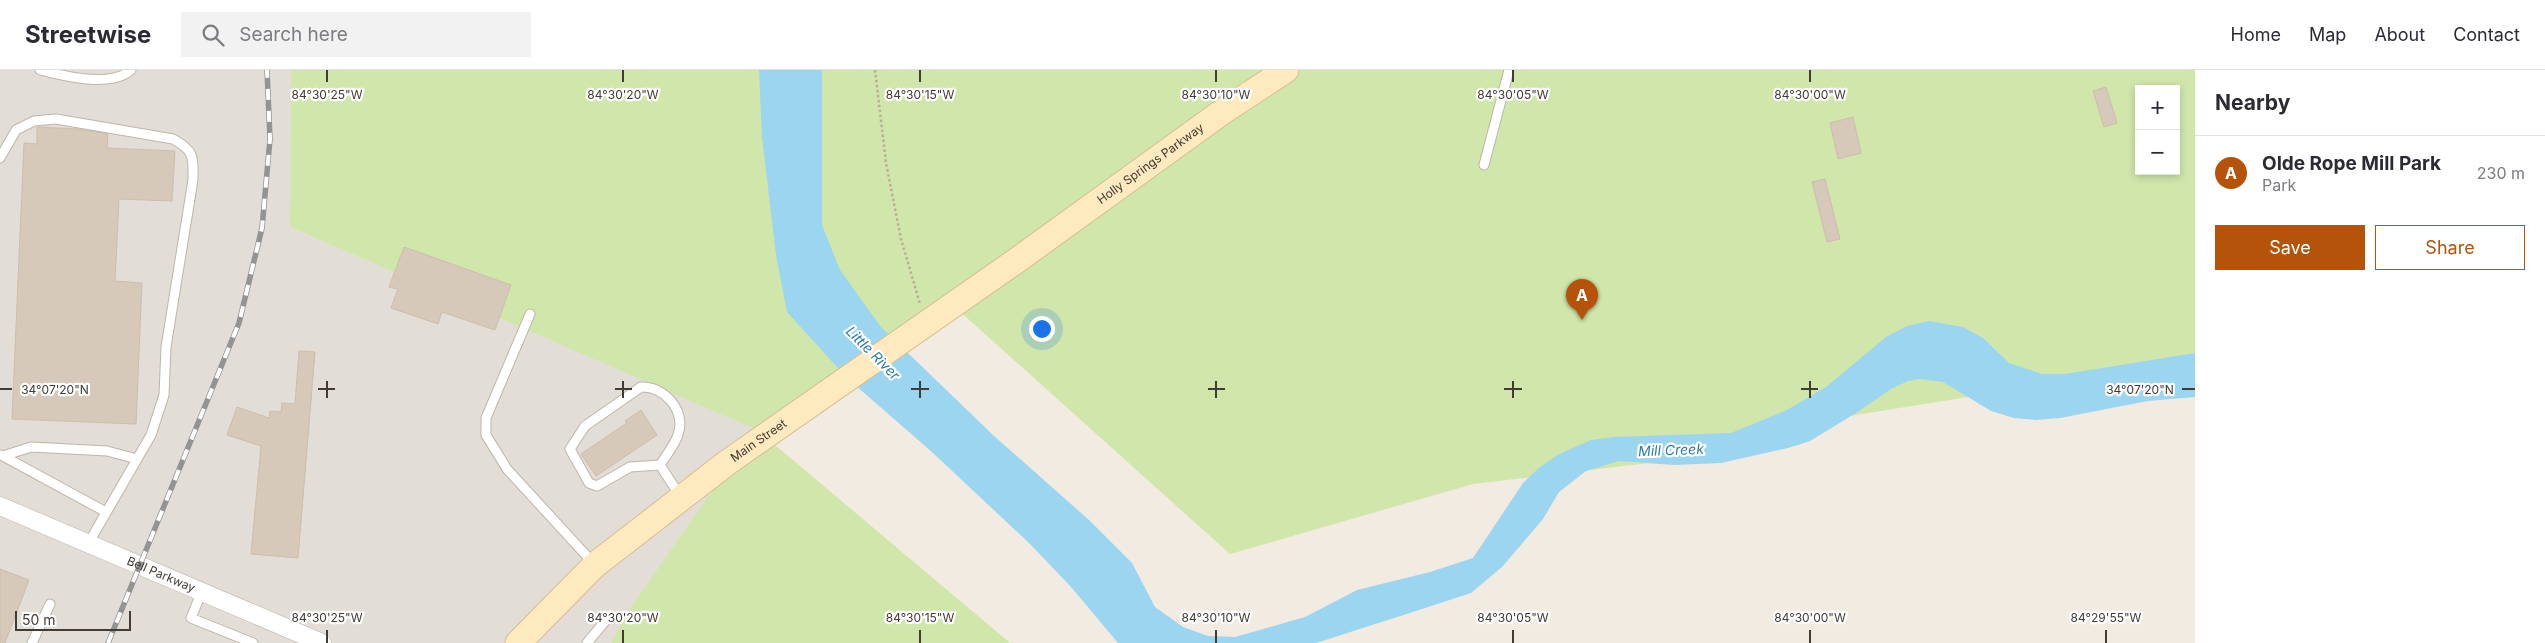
<!DOCTYPE html>
<meta charset="utf-8">
<style>
:root{--surface:#fff;--page:#f2f2f3;--text:#2b2b33;--muted:#7c7c81;--line:#e1e1e2;--accent:#b45309}
body{margin:0;font-family:Inter,sans-serif;background:var(--page);color:var(--text)}
.controls{position:absolute;right:15px;top:15px;display:grid;overflow:hidden;border-radius:0px;box-shadow:0 2px 8px #0003}
.controls button{width:45px;height:45px;display:grid;place-items:center;padding:0;border:0;border-bottom:1px solid var(--line);background:var(--surface);color:var(--text);font:25px sans-serif}
.scale{position:absolute;left:15px;bottom:12px;width:116px;box-sizing:border-box;padding-left:5px;border:2px solid #423b33;border-top:0;font-size:14px;line-height:18px;white-space:nowrap;color:#423b33;-webkit-text-stroke:4px #fff;paint-order:stroke}
.you{position:absolute;left:1041px;top:258px;width:18px;height:18px;margin:-12px;border:4px solid #fff;border-radius:50%;background:#1a73e8;box-shadow:0 0 0 8px #1a73e833}
.badge{display:grid;place-items:center;width:32px;height:32px;border-radius:50%;background:var(--accent);color:#fff;font-size:16px;font-weight:700}
.pin{position:absolute;translate:-50% -41px;filter:drop-shadow(0 1px 2px #0008)}
.pin::after{content:'';position:absolute;top:26px;width:18px;height:15px;background:inherit;clip-path:polygon(0 0,100% 0,50% 100%)}
.list{margin:0;padding:0;list-style:none}
h2{display:flex;justify-content:space-between;align-items:center;height:65px;margin:0;padding:0 20px;font-size:21px}
h2 small{font-size:16px;font-weight:400;color:var(--muted)}
.list li{display:grid;grid-template-columns:32px 1fr auto;gap:15px;align-items:center;box-sizing:border-box;height:75px;padding:0 20px;border-top:1px solid var(--line)}
.list b{display:block;font-size:19px;white-space:nowrap}
.list p{margin:0;font-size:16px;white-space:nowrap;color:var(--muted)}
.list em{font-size:16px;font-style:normal;color:var(--muted)}
.actions{display:flex;gap:10px;padding:15px 20px}
.actions a{flex:1;padding:11px 0;border:1px solid var(--accent);border-radius:0px;text-align:center;font-size:18px;color:var(--accent)}
.actions .main{background:var(--accent);color:#fff}
.icon{flex:none;width:28px;height:28px;fill:none;stroke:currentColor;stroke-width:2;stroke-linecap:round;stroke-linejoin:round}
.map{position:relative;flex:none;width:2195px;height:573px;overflow:hidden}
header{display:flex;align-items:center;gap:30px;box-sizing:border-box;height:70px;padding:0 25px;background:var(--surface);border-bottom:1px solid var(--line)}
header strong{font-size:24px}
nav{display:flex;gap:28px;margin-inline-start:auto;font-size:18px}
.search{width:350px;height:45px;background:var(--page);display:flex;align-items:center;gap:12px;box-sizing:border-box;padding:0 18px;border-radius:0px;color:var(--muted);font-size:19px}
main{display:flex}
aside{flex:1;background:var(--surface)}
.map>svg:first-child{display:block}
.industrial{fill:#e3ddd7}
.green{fill:#d0e6aa;fill-rule:evenodd}
.water{fill:#9cd5f0}
.building{fill:#d6c9ba;stroke:#cdbdab}
.lines{fill:none;stroke-linecap:round;stroke-linejoin:round}
.service-casing{stroke:#bfb5a8;stroke-width:11}
.minor-casing{stroke:#bfb5a8;stroke-width:19}
.secondary-casing{stroke:#d5be93;stroke-width:27}
.path{stroke:#beac96;stroke-width:2.5;stroke-dasharray:2.5 2.5;stroke-linecap:butt}
.service{stroke:#fff;stroke-width:9}
.minor{stroke:#fff;stroke-width:18}
.secondary{stroke:#ffe9be;stroke-width:25}
.rail-casing{stroke:#939393;stroke-width:5.5}
.rail{stroke:#fff;stroke-width:4;stroke-dasharray:11;stroke-linecap:butt}
.ticks{fill:none;stroke:#423b33;stroke-width:2}
.labels{text-anchor:middle;stroke-width:4.5;stroke-linejoin:round;paint-order:stroke}
.street-label{font-size:12px;fill:#423b33;stroke:#fff}
.water-label{font-size:14px;font-style:italic;fill:#2c7ca6;stroke:#fff}
.ticks-label{font-size:12px;text-anchor:middle;fill:#423b33;stroke:#fff;stroke-width:4.5;stroke-linejoin:round;paint-order:stroke}
</style>
<header>
<strong>Streetwise</strong>
<div class="search"><svg class="icon" aria-label="search" viewBox="0 0 24 24"><circle cx="10" cy="10" r="6"/><path d="M15 15l6 6"/></svg>Search here</div>
<nav><a>Home</a><a>Map</a><a>About</a><a>Contact</a></nav>
</header>
<main>
<div class="map">
<svg width="2195" height="573" viewBox="0 0 2195 573">
<rect width="100%" height="100%" fill="#f1ebe2"/>
<path class="industrial" d="M0,0H291L290,157L756,359L629,540L611,573H0Z"/>
<path class="green" d="M291,0H2195V293L2036,350L1999,322L1831,349L1799,375L1473,414L1230,484L946,229L756,359L1010,573H611L629,540L755,359L290,157ZM2139,19H2176V101H2139Z"/>
<path class="water" d="M759,0H822V155L840,200L881,257L993,365L1089,450L1132,493L1155,537L1183,557L1208,566L1235,567L1305,547L1357,520L1430,502L1473,488L1523,413L1540,397L1559,384L1591,370L1614,367L1731,363L1787,340L1826,317L1886,267L1907,256L1929,251L1963,257L1983,268L2009,293L2042,304H2065L2195,283V327L2148,331L2060,348L2036,350L2014,348L1991,341L1943,312L1920,309L1908,311L1891,319L1856,343L1810,371L1788,378L1721,393L1674,395L1619,391L1586,401L1559,422L1543,449L1502,497L1471,523L1419,540L1316,573H1118L1072,518L1030,474L933,383L847,308L787,242L776,185L762,67Z"/>
<path class="building" d="M2106,17L2117,53L2104,57L2093,21Z
M1853,47L1861,83L1838,89L1830,53Z
M37,57L77,59L108,64L107,78L175,81L172,131L119,129L115,211L142,213L136,354L12,349L24,73L37,74Z
M1825,109L1840,169L1827,172L1812,112Z
M404,177L511,215L495,260L442,242L438,254L391,238L398,219L389,217Z
M299,281L315,282L298,488L251,484L261,376L227,365L237,337L269,348L270,341L281,342L282,333L295,334Z
M641,340L657,365L596,406L581,384L627,353L625,351Z
M0,499L29,510L5,573H0Z"/>
<g class="lines">
<g class="service-casing">
<path id="service" d="M40,0C63,6 111,18 131,0
M0,88L16,60L34,51L56,49L173,69C195,81 193,87 193,110L166,277L164,325L151,365L88,474
M1484,95L1509,0
M530,244L486,348V365L507,399L595,495
M1,385L106,442
M3,386L31,377L107,381L137,389
M660,395L630,397L597,416L589,413L570,379L585,356L641,317C663,316 684,338 679,361C677,373 666,385 660,395L680,426
M202,521L191,548L253,573
M32,573L50,534
M587,573L607,549"/>
</g>
<g class="minor-casing">
<g id="minor">
<path id="s1" d="M0,436L322,573"/>
</g>
</g>
<g class="secondary-casing">
<g id="secondary">
<path id="s2" d="M518,573L595,495L728,392L1016,191L1222,42L1286,0"/>
</g>
</g>
<path class="path" d="M875,0L886,93L901,169L920,234"/>
<use href="#service" class="service"/>
<use href="#minor" class="minor"/>
<use href="#secondary" class="secondary"/>
<g class="rail-casing">
<path id="rail" d="M108,573L239,253L262,158L270,69L267,0"/>
</g>
<use href="#rail" class="rail"/>
</g>
<path class="ticks" d="M327,0V12M623,0V12M920,0V12M1216,0V12M1513,0V12M1810,0V12M327,311V328M623,311V328M920,311V328M1216,311V328M1513,311V328M1810,311V328M0,319H12M318,319H335M615,319H632M911,319H929M1208,319H1225M1504,319H1522M1801,319H1818M2182,319H2195M327,560V573M623,560V573M920,560V573M1216,560V573M1513,560V573M1810,560V573M2106,560V573"/>
<g class="labels">
<g class="street-label">
<text dy="4" stroke="none"><textPath href="#s2" startOffset="795">Holly Springs Parkway</textPath></text>
<text dy="4" stroke="none"><textPath href="#s2" startOffset="315">Main Street</textPath></text>
<text dy="4" stroke="none"><textPath href="#s1" startOffset="175">Bell Parkway</textPath></text>
</g>
<g class="water-label">
<text transform="translate(873 283) rotate(45)" y="5">Little River</text>
<text transform="translate(1671 380) rotate(-2)" y="5">Mill Creek</text>
</g>
</g>
<g class="ticks-label">
<text x="327" y="29">84°30'25"W</text>
<text x="623" y="29">84°30'20"W</text>
<text x="920" y="29">84°30'15"W</text>
<text x="1216" y="29">84°30'10"W</text>
<text x="1513" y="29">84°30'05"W</text>
<text x="1810" y="29">84°30'00"W</text>
<text x="55" y="324">34°07'20"N</text>
<text x="2140" y="324">34°07'20"N</text>
<text x="327" y="552">84°30'25"W</text>
<text x="623" y="552">84°30'20"W</text>
<text x="920" y="552">84°30'15"W</text>
<text x="1216" y="552">84°30'10"W</text>
<text x="1513" y="552">84°30'05"W</text>
<text x="1810" y="552">84°30'00"W</text>
<text x="2106" y="552">84°29'55"W</text>
</g>
</svg>
<div class="controls">
<button>+</button>
<button>−</button>
</div>
<div class="scale">50 m</div>
<div class="you"></div>
<div class="pin badge" style="left:1582px;top:250px">A</div>
</div>
<aside>
<h2>Nearby<small></small></h2>
<ul class="list">
<li><span class="badge">A</span><div><b>Olde Rope Mill Park</b><p>Park</p></div><em>230 m</em></li>
</ul>
<div class="actions"><a class="main">Save</a><a>Share</a></div>
</aside>
</main>
